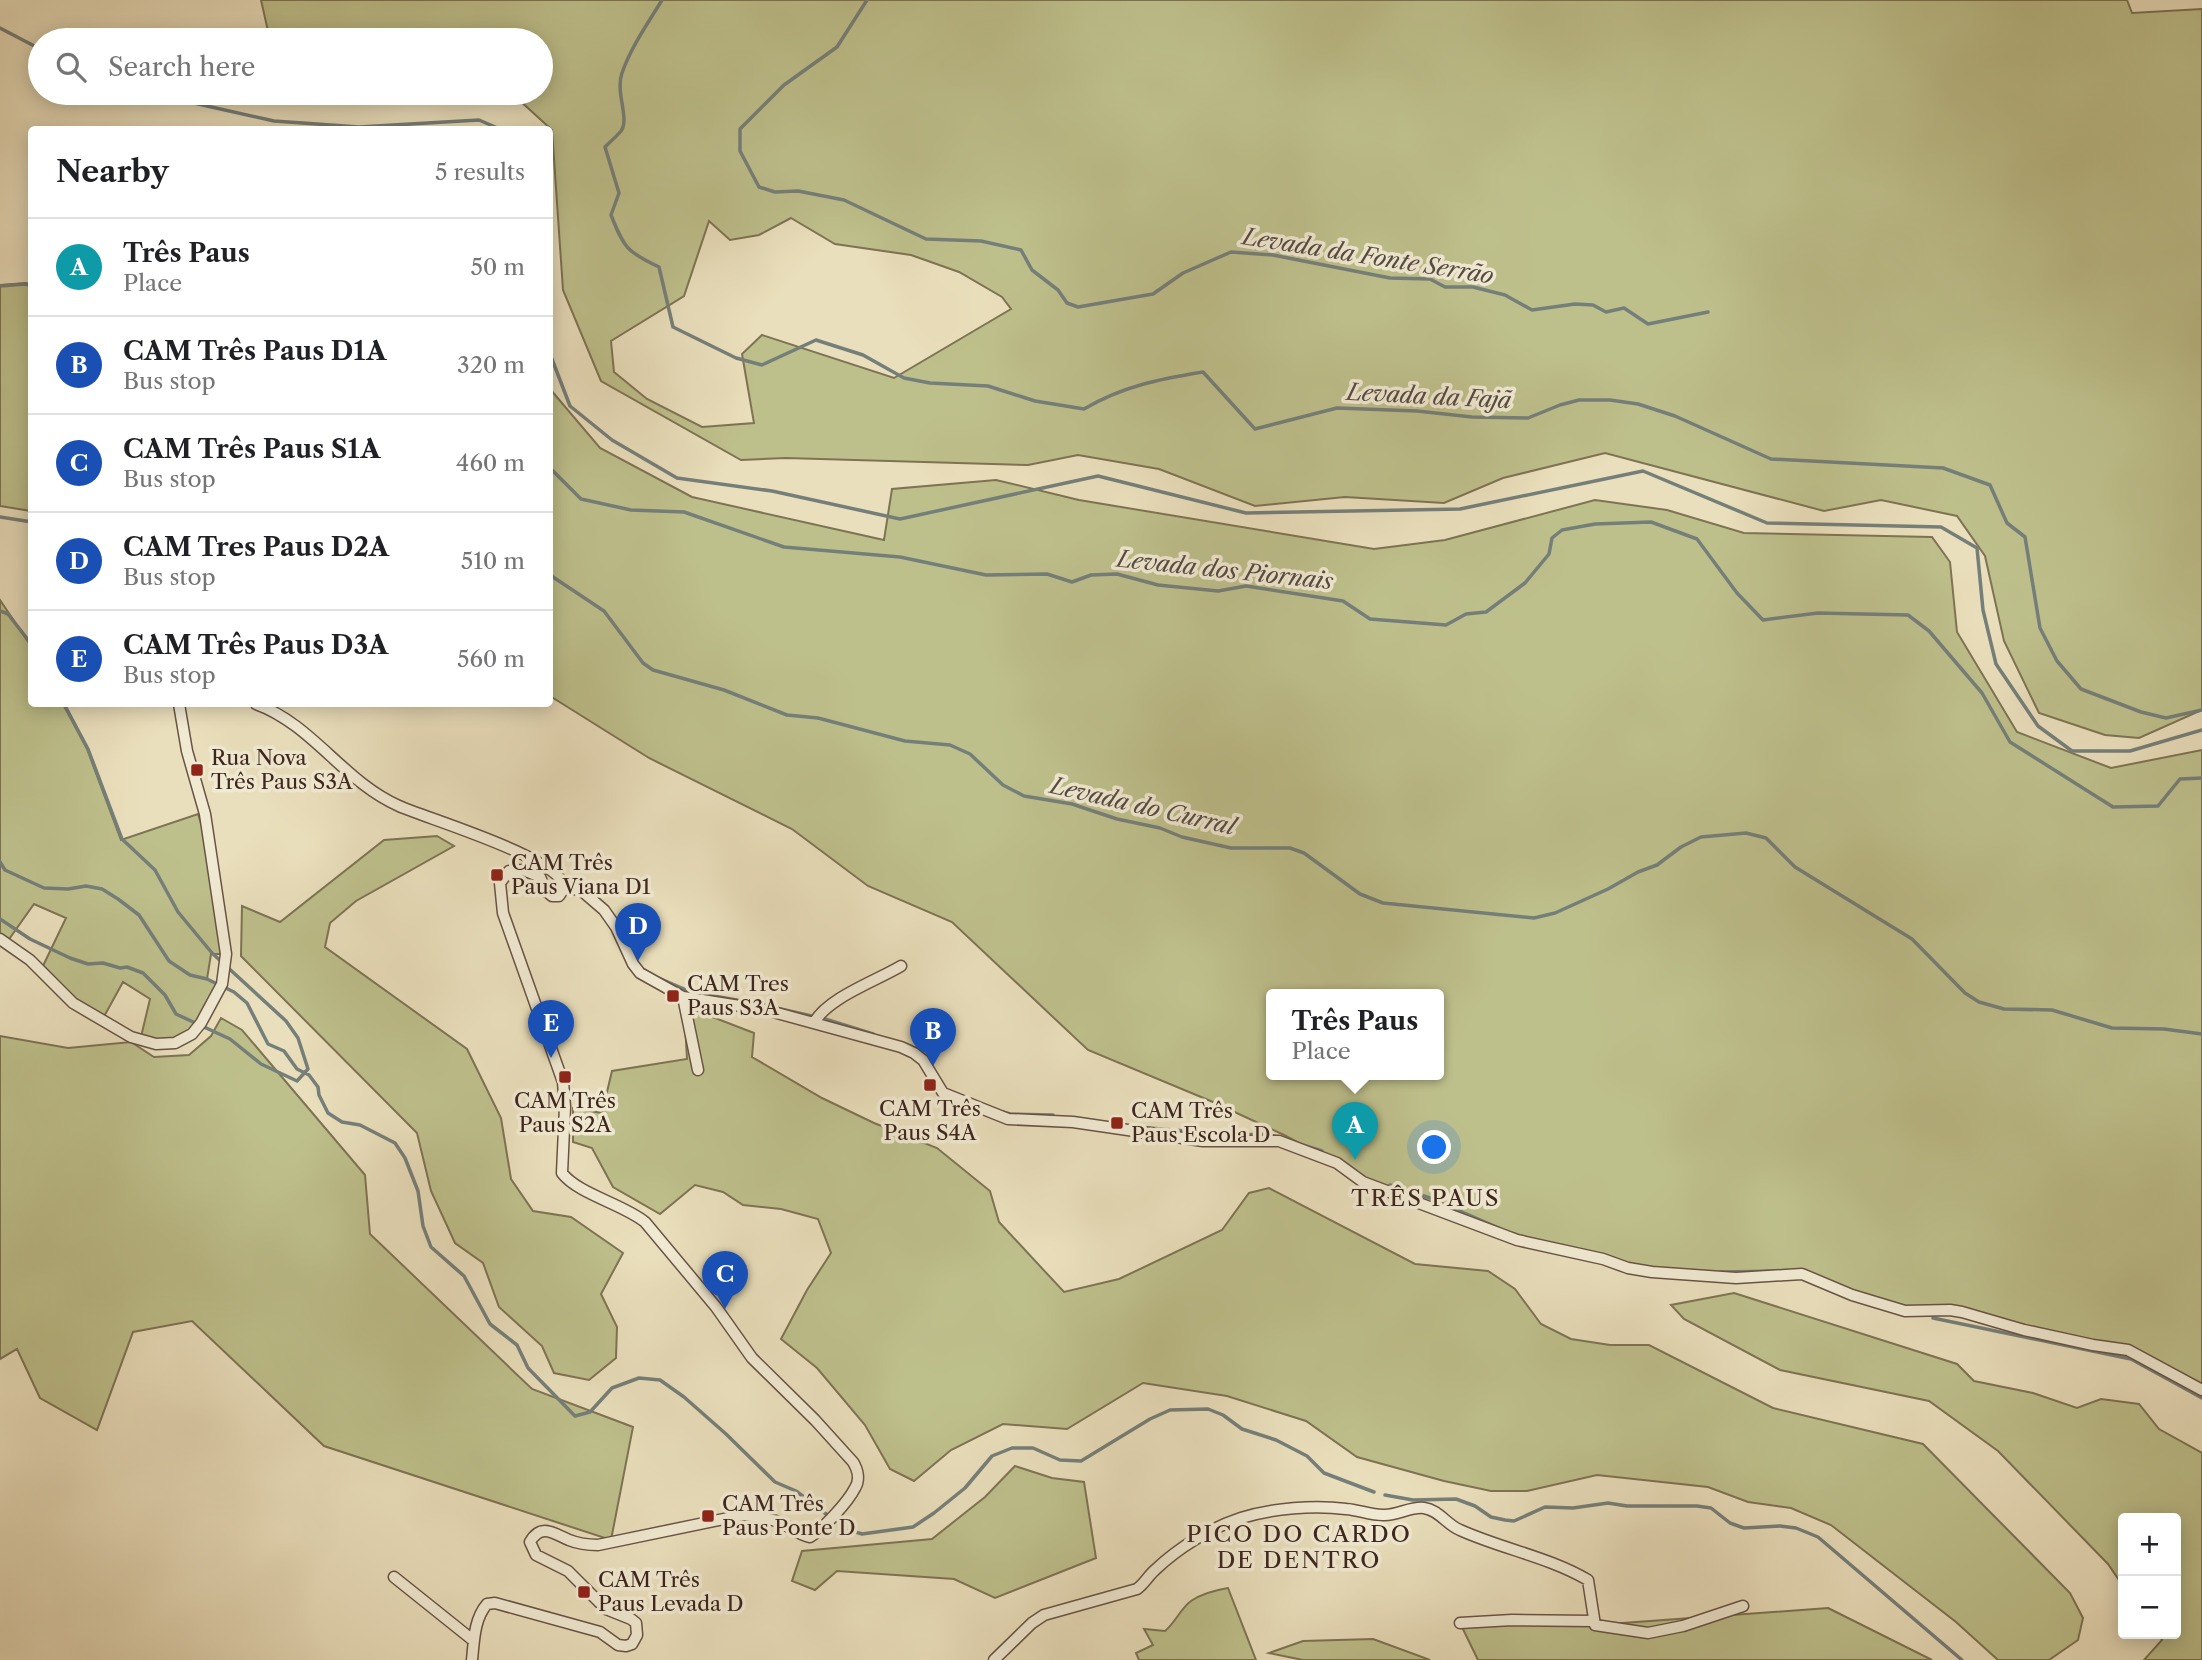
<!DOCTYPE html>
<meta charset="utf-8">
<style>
:root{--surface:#fff;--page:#f2f2f2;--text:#202124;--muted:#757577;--line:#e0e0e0;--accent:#7c3aed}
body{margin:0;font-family:"Libre Caslon Text",serif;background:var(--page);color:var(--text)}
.controls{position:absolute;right:21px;bottom:21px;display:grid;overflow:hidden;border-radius:7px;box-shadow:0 4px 18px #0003}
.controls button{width:63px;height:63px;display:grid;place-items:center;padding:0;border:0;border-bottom:2px solid var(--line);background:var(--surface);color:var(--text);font:35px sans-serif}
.you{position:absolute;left:1435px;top:1148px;width:24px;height:24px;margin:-18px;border:5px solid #fff;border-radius:50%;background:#1a73e8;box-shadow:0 0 0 10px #1a73e833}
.badge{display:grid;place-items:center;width:46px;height:46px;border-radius:50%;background:var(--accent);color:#fff;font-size:23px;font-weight:700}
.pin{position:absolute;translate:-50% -58px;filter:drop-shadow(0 2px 4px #0008)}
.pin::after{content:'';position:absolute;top:37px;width:24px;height:21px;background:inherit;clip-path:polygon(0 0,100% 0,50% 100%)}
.popup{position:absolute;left:1266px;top:989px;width:178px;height:91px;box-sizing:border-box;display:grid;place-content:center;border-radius:7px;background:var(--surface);filter:drop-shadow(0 2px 5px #0005);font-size:23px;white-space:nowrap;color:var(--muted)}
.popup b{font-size:26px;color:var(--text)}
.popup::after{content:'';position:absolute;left:50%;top:100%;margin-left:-14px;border:14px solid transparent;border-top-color:var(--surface)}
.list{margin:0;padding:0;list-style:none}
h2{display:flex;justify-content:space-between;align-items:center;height:91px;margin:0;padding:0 28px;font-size:30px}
h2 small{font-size:23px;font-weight:400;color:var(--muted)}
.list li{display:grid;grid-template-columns:46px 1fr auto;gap:21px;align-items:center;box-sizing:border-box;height:98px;padding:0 28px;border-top:2px solid var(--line)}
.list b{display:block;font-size:26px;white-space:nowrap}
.list p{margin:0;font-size:23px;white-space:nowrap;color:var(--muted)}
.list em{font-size:23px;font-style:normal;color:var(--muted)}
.icon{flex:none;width:38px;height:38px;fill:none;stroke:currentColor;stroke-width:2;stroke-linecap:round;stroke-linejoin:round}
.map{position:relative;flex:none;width:2202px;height:1660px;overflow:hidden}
.search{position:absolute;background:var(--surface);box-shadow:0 4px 18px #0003;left:28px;top:28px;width:525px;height:77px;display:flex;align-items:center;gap:18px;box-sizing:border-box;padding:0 24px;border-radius:38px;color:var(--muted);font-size:26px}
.panel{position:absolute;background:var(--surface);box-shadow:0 4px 18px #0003;left:28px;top:126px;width:525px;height:581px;border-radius:7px}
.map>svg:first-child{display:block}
.green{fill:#bec08c;stroke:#7e7354;stroke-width:2;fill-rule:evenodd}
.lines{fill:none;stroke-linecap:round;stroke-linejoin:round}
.stream{stroke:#757f7a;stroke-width:3.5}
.street-casing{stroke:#685445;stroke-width:13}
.street{stroke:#f1ead3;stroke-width:10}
.poi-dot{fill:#8f2418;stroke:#f1ead3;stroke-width:2.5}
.labels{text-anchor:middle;stroke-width:7;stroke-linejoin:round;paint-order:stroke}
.poi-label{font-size:21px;fill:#3d261d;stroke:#f1ead3;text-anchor:start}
.water-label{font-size:23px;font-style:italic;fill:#544b44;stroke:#f1ead3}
.neighbourhood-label{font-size:23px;letter-spacing:2px;fill:#3d261d;stroke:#f1ead3}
</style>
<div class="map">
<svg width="2202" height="1660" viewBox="0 0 2202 1660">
<rect width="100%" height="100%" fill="#eadfbc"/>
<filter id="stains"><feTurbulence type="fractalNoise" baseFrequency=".00286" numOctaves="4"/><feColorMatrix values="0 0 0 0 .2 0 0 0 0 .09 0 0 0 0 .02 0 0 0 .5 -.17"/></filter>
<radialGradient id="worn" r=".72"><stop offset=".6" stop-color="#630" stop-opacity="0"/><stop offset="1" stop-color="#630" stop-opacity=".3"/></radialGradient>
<path class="green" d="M261,0H2127L2132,13L2202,9V710L2139,738L2105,735L2039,713L2004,641L1985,556L1957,516L1881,500L1824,511L1605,453L1503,478L1444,503L1345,497L1255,506L1159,469L1078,455L1028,465L786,458L741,460L601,381L563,290L552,130L518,99L495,93H541V40H270ZM791,218L835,244L911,255L959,272L1002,297L1011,309L894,378L762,335L742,354L754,423L702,427L647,399L614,372L611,341L684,296L709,221L730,240L759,235Z
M26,283L32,285L31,511L0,506V285Z
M550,389L600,448L692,497L884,540L892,489L996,480L1079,500L1374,549L1445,540L1595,500L1667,510L1744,533L1932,537L1950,562L1957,632L2017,732L2111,768L2202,750V1390L2128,1350L1962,1312L1905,1311L1803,1274L1736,1278L1652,1272L1517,1240L1363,1182L1337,1163L1284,1135L1213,1102L1088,1050L952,922L868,886L792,829L649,758L550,696ZM1271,994H1439V1074H1271Z
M0,600L31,646L32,704H63L87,749L121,840L198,814L206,839L226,954H211L207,979L219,985L216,997L184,1039L140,1041L150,999L123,982L101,1022L41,970L66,918L34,904L7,942L0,939Z
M437,836L454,846L356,901L330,923L325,947L467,1049L501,1118L511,1179L533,1211L571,1217L623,1253L601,1294L617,1327L616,1358L589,1380L554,1373L542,1346L499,1307L483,1263L455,1243L431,1191L417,1133L241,956L242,906L280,922L384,840Z
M684,1006L754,1033L752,1057L822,1098L874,1123L937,1148L990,1191L999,1222L1064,1292L1119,1279L1222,1230L1249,1193L1269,1188L1415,1264L1488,1271L1515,1289L1541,1324L1571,1339L1610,1345H1649L1773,1408L1923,1444L2070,1593L2083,1618L2078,1640L2049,1660H1998L1956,1622L1831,1525L1791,1508L1748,1502L1708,1487L1597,1475L1527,1491H1491L1444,1481L1357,1457L1306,1421L1227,1396L1143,1383L1067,1429L1003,1424L951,1450L914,1481L890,1469L865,1425L817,1368L781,1339L807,1290L831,1253L818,1219L781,1209L743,1205L723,1192L695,1185L660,1214L613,1187L592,1148L573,1142V1108L602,1113L612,1071L687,1059Z
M221,1018L242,1030L365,1175L370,1234L532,1389L633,1427L611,1540L324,1446L192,1321L133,1332L97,1430L40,1398L17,1349L0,1359V1036L68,1048L131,1042L154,1057L189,1055L211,1036Z
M1734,1293L1957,1364L1974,1381L2033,1393L2077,1408L2101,1399L2139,1404L2159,1429L2202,1453V1660H2144L2162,1640L2158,1634H2176V1518H2123V1586L2108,1564L1998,1451L1929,1401L1780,1370L1684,1319L1671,1305Z
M1015,1466L1052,1478L1084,1482L1096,1558L995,1598L954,1579L837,1571L815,1590L792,1581L802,1551L932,1539L985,1497Z
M1228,1588L1256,1660H1139L1136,1653L1153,1645L1144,1629L1165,1631C1175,1623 1181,1608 1191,1601C1201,1594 1216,1590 1228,1588Z
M1828,1608L1932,1660H1478L1460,1623L1595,1625Z
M1373,1639L1430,1660H1303L1269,1653L1303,1641Z"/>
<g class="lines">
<path class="stream" d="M662,0C648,23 631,47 622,73C615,92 630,119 621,131C616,137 610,142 605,147L619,193L611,215C624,248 627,252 659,267L673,327L736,358L762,365L816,340L863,355L904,378L930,383L988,386L1035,401L1084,409C1123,386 1160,379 1203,372L1255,429L1337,408L1417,411L1472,417L1528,418L1560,405L1579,400H1610L1638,404L1675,416L1771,459L1943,468L1990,485L2007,523L2025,537L2040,628L2057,661L2081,689L2141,712L2166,718L2202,710
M867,0L837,47L784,85L740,129V151L759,187L775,192L798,191L844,200L926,239L981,241L1021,250L1032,270L1058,290L1067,303L1078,307L1153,294L1183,273L1231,252L1273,255L1390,278L1430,279L1445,287H1473L1505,295L1532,310L1575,304L1593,305L1606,312L1624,308L1648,324L1708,312
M0,28L40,49
M149,93L274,121L359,127L479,120L502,130
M0,286L26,284L32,286
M550,354L570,406L612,440L677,478L772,491L900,519L1098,476L1246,513L1460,509L1643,471L1767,523L1941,527L1977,548L1983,610L1996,664L2038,726L2072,751H2130L2202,730
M550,468L581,499L631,510L684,512L784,547L900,557L986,575L1047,574L1072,582L1091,575L1117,574L1158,585L1218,591L1246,586L1343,601L1370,619L1446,625L1466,614L1486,612L1525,583L1549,554L1552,538L1562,530L1595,524L1651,522L1697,539L1737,593L1763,620L1818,613L1908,615L1929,631L1982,693L2010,742L2113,807L2158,806L2180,779L2202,778
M0,517L32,522
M550,575L604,611L643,663L653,670L724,690L787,715L818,718L905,741L950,745L970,754L1003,785L1024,796L1072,804L1117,819L1160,828L1182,837L1231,848H1290L1304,853L1360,894L1383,903L1534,918L1555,913L1608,889L1638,872L1657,865L1681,847L1701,837L1746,833L1766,838L1795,867L1912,939L1965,993L1979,1002L2004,1009L2052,1010L2112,1028L2164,1029L2202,1034
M0,611L8,614L32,645
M0,862L5,870L44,888L68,889L86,886L102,889L118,899L139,915L169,961L190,975L207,979L234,992L247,1003L268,1044L284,1051L297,1069L309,1075L318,1087L319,1095L328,1113L342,1122L360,1125L395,1143L405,1158L418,1191L423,1226L431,1247L464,1276L490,1324L517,1345L528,1368L575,1416L590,1412L612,1388L639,1378L660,1380L684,1397L726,1434L775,1482L796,1491L830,1517
M0,919L30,939L70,958L88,964L103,963L120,968L127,967L143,973L165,995L176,1014L230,1039L261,1064L297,1081L308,1069L298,1038L286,1021L212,953L178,912L155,870L122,839L88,749L64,704
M654,976L691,992L759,1004L825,1019L873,1034
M1003,1112L1010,1114L1053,1115
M1137,1127L1234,1135L1267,1134L1322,1151
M1390,1185L1430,1198L1501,1229
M1511,1233L1527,1238
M1720,1272L1779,1271
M1933,1318L2131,1359L2202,1398
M1385,1495L1413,1500L1456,1499L1475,1506L1491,1517L1505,1520L1514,1521L1545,1507L1573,1508L1608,1503L1627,1506H1697L1711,1508L1730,1523L1744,1528L1780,1526L1796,1528L1818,1537L1962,1660
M849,1530L862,1534L913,1527L934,1513L965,1488L992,1456L1012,1448H1033L1060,1460L1081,1461L1150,1419L1170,1410L1208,1409L1223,1415L1242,1429L1276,1440L1307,1456L1324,1473L1374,1492"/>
<g class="street-casing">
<path id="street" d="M256,704C312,724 344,782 399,806C428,819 558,857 565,887
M565,887L582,891L604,910L616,927L633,964L640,973L683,997L766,1010L901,1047L914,1053L923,1060L943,1093L1008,1119L1073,1122L1203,1141H1279L1337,1163L1363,1182L1517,1240L1603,1259L1628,1268L1652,1272L1736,1278L1802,1274L1852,1295L1905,1311L1950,1310L1962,1312L2024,1330L2093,1345L2128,1350L2202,1390
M0,939L30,960L73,1003L131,1037L156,1044L175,1043L192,1034L201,1023L222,984L226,954L205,814L187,751L179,704
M683,997L698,1070
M814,1023C827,998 876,981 901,966
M394,1577L474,1641
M1460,1623L1512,1620L1593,1621
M472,1660C474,1641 474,1619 487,1604L495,1603L600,1632L618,1645L626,1646L632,1644L637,1635L636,1623L631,1619L606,1609L568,1571L536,1555L530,1542C541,1523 553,1533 569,1540C579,1544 588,1545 598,1545L743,1515C757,1516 770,1518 783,1524C793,1529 799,1535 810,1537C823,1529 848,1502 855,1488C860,1480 858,1470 853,1462L815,1420L752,1358L716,1307L645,1222C623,1204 578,1194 562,1173L565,1107L563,1082L503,913L500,883L509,871L523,870L540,877L546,891L552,896H559L565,887
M994,1660L1032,1623L1044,1615L1137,1589C1145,1583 1148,1576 1155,1570C1178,1548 1210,1528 1241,1518C1273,1508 1314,1505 1346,1509C1359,1510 1370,1515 1383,1515C1397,1516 1411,1506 1424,1508C1439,1510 1447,1525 1460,1530C1502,1549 1549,1557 1588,1580L1595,1625L1648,1633L1683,1626L1743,1606"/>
</g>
<use href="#street" class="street"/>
</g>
<g class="poi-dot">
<rect x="190" y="763" width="14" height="14" rx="3.5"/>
<rect x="490" y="868" width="14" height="14" rx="3.5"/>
<rect x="666" y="989" width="14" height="14" rx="3.5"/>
<rect x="558" y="1070" width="14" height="14" rx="3.5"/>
<rect x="923" y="1078" width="14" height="14" rx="3.5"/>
<rect x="1110" y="1116" width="14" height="14" rx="3.5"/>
<rect x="701" y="1509" width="14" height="14" rx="3.5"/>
<rect x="577" y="1585" width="14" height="14" rx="3.5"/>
</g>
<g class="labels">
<g class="poi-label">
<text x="211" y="765">Rua Nova<tspan x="211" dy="24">Três Paus S3A</tspan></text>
<text x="511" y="870">CAM Três<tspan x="511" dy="24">Paus Viana D1</tspan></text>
<text x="687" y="991">CAM Tres<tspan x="687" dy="24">Paus S3A</tspan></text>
<text x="565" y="1108" text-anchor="middle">CAM Três<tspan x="565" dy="24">Paus S2A</tspan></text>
<text x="930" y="1116" text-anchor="middle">CAM Três<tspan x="930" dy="24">Paus S4A</tspan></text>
<text x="1131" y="1118">CAM Três<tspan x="1131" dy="24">Paus Escola D</tspan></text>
<text x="722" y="1511">CAM Três<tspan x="722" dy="24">Paus Ponte D</tspan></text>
<text x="598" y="1587">CAM Três<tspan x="598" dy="24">Paus Levada D</tspan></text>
</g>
<g class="water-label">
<text transform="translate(1368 256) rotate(9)" y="8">Levada da Fonte Serrão</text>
<text transform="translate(1429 396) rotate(3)" y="8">Levada da Fajã</text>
<text transform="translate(1225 570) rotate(6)" y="8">Levada dos Piornais</text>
<text transform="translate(1143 806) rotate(13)" y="8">Levada do Curral</text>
</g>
<g class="neighbourhood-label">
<text x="1426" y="1206">TRÊS PAUS</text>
<text x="1299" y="1542">PICO DO CARDO<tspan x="1299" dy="26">DE DENTRO</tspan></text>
</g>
</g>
<rect width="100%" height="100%" filter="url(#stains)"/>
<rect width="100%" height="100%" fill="url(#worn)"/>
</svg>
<div class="controls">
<button>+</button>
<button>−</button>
</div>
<div class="you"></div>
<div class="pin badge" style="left:1355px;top:1160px;background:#0f9aa8">A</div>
<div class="popup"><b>Três Paus</b>Place</div>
<div class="pin badge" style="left:933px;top:1066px;background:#1a4fb4">B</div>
<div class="pin badge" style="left:725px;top:1309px;background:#1a4fb4">C</div>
<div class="pin badge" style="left:638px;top:961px;background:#1a4fb4">D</div>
<div class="pin badge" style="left:551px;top:1058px;background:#1a4fb4">E</div>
<div class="search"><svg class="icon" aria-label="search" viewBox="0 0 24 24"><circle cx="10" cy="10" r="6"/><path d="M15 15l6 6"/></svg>Search here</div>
<section class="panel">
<h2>Nearby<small>5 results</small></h2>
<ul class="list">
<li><span class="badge" style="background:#0f9aa8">A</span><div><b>Três Paus</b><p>Place</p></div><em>50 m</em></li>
<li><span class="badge" style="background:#1a4fb4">B</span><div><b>CAM Três Paus D1A</b><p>Bus stop</p></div><em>320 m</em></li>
<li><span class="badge" style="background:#1a4fb4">C</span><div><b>CAM Três Paus S1A</b><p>Bus stop</p></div><em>460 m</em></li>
<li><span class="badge" style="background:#1a4fb4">D</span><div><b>CAM Tres Paus D2A</b><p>Bus stop</p></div><em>510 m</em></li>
<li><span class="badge" style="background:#1a4fb4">E</span><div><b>CAM Três Paus D3A</b><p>Bus stop</p></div><em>560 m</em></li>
</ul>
</section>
</div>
